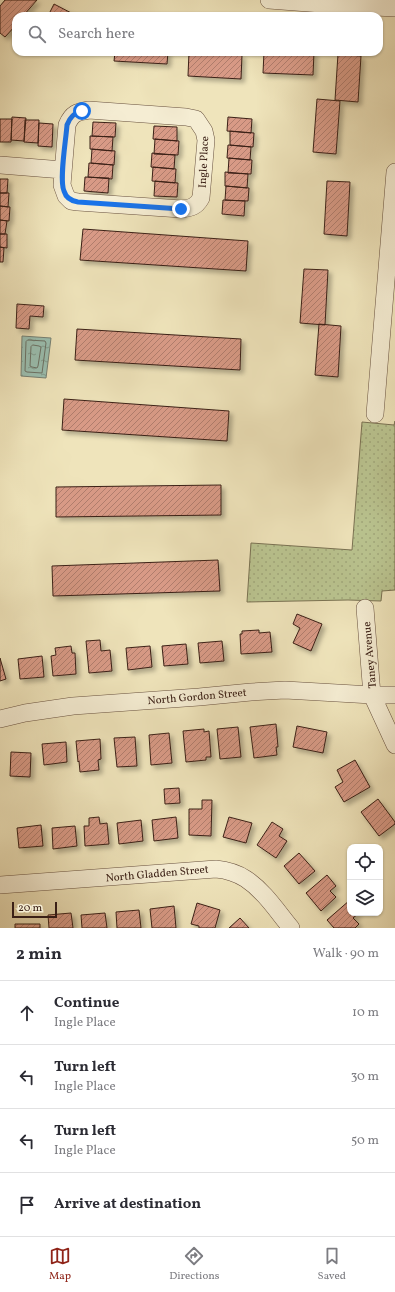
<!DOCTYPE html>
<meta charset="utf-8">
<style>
:root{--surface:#fff;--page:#f2f2f3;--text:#2b2b33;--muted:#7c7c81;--line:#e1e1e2;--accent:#8f2418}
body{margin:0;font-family:Vollkorn,serif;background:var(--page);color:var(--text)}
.controls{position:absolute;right:12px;bottom:12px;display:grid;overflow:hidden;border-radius:8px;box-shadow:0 1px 3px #0004}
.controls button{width:36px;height:36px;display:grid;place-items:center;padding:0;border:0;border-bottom:1px solid var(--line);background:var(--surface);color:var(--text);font:20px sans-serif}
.scale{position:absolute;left:12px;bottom:10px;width:45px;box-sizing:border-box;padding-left:4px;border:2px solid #3b2016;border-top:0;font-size:11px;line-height:14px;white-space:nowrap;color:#3b2016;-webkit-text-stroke:3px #f5edd3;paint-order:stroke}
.stop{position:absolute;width:12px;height:12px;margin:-9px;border:3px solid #1a73e8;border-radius:50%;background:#fff}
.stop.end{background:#1a73e8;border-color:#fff;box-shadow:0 1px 4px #0008}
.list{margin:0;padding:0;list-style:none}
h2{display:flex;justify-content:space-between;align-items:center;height:52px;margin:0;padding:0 16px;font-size:17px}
h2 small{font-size:13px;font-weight:400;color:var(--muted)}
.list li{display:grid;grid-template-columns:26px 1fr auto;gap:12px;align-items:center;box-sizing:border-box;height:64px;padding:0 16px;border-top:1px solid var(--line)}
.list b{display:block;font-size:15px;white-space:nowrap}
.list p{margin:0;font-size:13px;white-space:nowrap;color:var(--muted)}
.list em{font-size:13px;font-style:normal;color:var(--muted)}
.icon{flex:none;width:22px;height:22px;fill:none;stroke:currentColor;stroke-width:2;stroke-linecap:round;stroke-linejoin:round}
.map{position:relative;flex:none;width:395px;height:928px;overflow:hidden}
.search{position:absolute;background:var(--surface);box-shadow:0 1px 3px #0004;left:12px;right:12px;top:12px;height:44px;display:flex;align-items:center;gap:10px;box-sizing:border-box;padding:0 14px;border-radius:12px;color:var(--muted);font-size:15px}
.sheet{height:308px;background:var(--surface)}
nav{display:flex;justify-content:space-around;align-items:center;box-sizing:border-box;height:56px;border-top:1px solid var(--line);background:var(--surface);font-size:11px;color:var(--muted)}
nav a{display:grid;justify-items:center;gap:2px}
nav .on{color:var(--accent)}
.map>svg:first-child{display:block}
.grass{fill:url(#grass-dots);stroke:#7a7253}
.water{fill:url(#water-ripples);stroke:#747f73}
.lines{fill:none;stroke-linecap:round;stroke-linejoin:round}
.shore{stroke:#6a7064;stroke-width:1}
.building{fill:url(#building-hatch);stroke:#3b2016;filter:url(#shadow)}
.street-casing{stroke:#68513f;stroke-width:18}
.street{stroke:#f5edd3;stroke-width:17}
.route{stroke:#1a73e8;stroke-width:5}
.labels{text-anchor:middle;stroke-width:3;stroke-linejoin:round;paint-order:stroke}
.street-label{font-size:11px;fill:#3b2016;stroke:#f5edd3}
</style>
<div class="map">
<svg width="395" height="928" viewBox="0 0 395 928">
<defs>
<pattern id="grass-dots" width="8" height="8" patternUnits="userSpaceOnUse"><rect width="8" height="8" fill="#bac490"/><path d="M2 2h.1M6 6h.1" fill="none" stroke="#a1a87b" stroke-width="1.8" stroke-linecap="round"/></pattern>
<pattern id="water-ripples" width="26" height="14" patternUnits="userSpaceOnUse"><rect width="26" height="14" fill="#9abfb1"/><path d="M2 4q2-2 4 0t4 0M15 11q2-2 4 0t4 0" fill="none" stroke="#7f9b8f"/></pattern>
<pattern id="building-hatch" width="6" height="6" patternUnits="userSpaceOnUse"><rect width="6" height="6" fill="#d89a86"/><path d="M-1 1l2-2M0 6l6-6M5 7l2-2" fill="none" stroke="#b07d6d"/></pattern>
<filter id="shadow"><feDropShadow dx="3.5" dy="3.5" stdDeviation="2" flood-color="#0004"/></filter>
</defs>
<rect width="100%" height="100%" fill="#efe4bb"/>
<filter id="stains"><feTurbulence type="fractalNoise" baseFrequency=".005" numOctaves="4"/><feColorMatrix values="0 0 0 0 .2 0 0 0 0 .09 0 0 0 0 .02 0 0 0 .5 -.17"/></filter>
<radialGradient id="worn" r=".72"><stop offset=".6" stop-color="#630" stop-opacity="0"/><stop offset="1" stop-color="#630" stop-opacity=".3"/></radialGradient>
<path class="grass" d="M395,421V590L382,591L381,601L348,600L247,602L251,543L352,550L362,422L394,425Z"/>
<path class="water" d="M22,336L51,338L46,378L21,376Z"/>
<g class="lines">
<path class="shore" d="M28,340L45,341L46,343L42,373L27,372L25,371L26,342Z
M33,345L39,346L41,347L38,366L37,368L32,367L30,366L31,347Z"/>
</g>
<path class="building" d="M5,0H37L23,16H16V25L5,37L0,33V6Z
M54,4L77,16H48Z
M115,52H168L167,64L114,61Z
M189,52L242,55L241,79L188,76Z
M264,52H314L313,75L263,73Z
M338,54L361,56L358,102L335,100Z
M317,99L340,101L336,154L313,152Z
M12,117L26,118L24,141L11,140Z
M228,117L252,119L251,133L227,131Z
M0,119H12L11,142H0Z
M25,120H39L38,143L24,142Z
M93,122L116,123L115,137L92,136Z
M39,123L53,124L52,147L38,146Z
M154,126L177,127V141L153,139Z
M230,131L254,133L253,147L230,145Z
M90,136L113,137L112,151L90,149Z
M155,139L179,141L178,155L154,154Z
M228,145L251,147L250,160L227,158Z
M92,149L115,151L114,165L91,163Z
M152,153L175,155L174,169L151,167Z
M229,158L252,160L251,174L228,173Z
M89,163L113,165L112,179L88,177Z
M153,167L176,169L175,183L152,181Z
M225,172L248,174L247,188L225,186Z
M85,177L109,178L108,193L84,191Z
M0,179H8L7,193H0Z
M155,181L178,183L177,197L154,196Z
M327,181L350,182L347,236L324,234Z
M226,186L249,188L248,201L225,200Z
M0,193H9L8,207L0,206Z
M223,200L245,201L244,216L222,214Z
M0,206L10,207L9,221L0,220Z
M0,220L7,221L5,234H0Z
M83,229L248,241L246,271L80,260Z
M0,234H7V248L0,247Z
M0,247L4,248L3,262H0Z
M304,269L328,270L325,325L300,323Z
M17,304L44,306L43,317L30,316L29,329L16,328Z
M319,324L341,326L338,377L315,375Z
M77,329L241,339L240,370L75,360Z
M64,399L229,411L227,441L62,430Z
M221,485V515L56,517V487Z
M218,560L220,591L53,596L52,566Z
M297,614L322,624L311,651L293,643L300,628L293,624Z
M259,630V633L270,632L272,652L241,654L240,634H242V631Z
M100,640L101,651L110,650L112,671L89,673L86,641Z
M222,641L224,661L200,663L198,643Z
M186,644L188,664L164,666L162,646Z
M71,646L72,653H75L76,674L53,676L51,656L56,655L55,648Z
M150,646L152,667L128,670L126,648Z
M42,656L44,677L20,679L18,659Z
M0,658L6,679L0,681Z
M276,724L278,747H276L277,755L254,758L250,727Z
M297,726L327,732L323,753L293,747Z
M238,727L241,757L220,759L217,729Z
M204,729V732L209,731L211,757H206V760L186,762L183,731Z
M169,733L172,763L151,765L149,735Z
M135,737L137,766L117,767L114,738Z
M100,739L101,759L98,760L99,770L80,772L79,761L78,762L76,741Z
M66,742L67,762L44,765L42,744Z
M11,752L31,753L30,777L10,776Z
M355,760L370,787L344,802L335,787L343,782L337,770Z
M179,788L180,803L165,804L164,789Z
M378,799L395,822V824L379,836L361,812Z
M202,800H212L211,836L189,835V809H202Z
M99,817L100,824L107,823L109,844L85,846L84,826H89V818Z
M176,817L178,838L154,841L152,820Z
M229,817L252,823L246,843L223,837Z
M141,820L143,841L119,844L117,823Z
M272,822L283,829L279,836L287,841L276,858L257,845Z
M41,825L43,846L19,848L17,828Z
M75,826L77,846L53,849L52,828Z
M299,853L315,871L299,884L284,866Z
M327,875L336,886L330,891L336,897L321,911L306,893Z
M350,900V913H359L353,918L359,924L355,928H334L327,920Z
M197,903L220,910L215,928H199V926L191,924Z
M174,906L176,928H152L150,909Z
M139,910L141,928H117L116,912Z
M71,913L73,928H49L48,915Z
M105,913L107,928H82L81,915Z
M240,918L249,928H229Z
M15,924H40V928H15Z"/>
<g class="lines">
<g class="street-casing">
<path id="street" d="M269,0L335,5L395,8
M89,110L186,117L196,119L204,131L206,140L201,198C196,207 191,208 181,209L78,202L71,201L66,196L62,185L67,125C72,113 77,112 89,110Z
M0,165L63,170
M375,414L395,172
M365,608L372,695L395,745
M0,719L25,713L73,706L199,697L251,692L285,690L372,695H395
M0,885L216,869C226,870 237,873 246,879C264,891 277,911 291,928"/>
</g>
<use href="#street" class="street"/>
</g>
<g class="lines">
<path class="route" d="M82,111C74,113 70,117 67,125C66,140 59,180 64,191C66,198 71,201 78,202L181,209"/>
</g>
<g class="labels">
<g class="street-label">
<text transform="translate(203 162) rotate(-87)" y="4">Ingle Place</text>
<text transform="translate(369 655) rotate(-95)" y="4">Taney Avenue</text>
<text transform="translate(197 696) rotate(-5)" y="4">North Gordon Street</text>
<text transform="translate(157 873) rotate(-5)" y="4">North Gladden Street</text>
</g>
</g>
<rect width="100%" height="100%" filter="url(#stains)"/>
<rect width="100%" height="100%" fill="url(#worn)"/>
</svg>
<div class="controls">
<button><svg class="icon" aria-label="locate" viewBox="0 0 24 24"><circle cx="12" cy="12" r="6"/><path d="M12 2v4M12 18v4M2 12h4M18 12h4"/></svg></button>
<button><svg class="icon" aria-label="layers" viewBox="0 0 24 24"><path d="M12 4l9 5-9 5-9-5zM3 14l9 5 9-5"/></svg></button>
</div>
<div class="scale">20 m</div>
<div class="stop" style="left:82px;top:111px"></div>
<div class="stop end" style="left:181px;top:209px"></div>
<div class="search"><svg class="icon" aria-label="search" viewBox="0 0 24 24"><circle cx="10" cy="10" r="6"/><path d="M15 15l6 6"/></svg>Search here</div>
</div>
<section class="sheet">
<h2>2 min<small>Walk · 90 m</small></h2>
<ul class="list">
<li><svg class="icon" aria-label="ahead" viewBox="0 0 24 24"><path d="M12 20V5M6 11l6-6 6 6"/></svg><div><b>Continue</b><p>Ingle Place</p></div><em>10 m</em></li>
<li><svg class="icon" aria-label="left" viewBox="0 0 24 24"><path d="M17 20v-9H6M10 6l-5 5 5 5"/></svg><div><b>Turn left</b><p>Ingle Place</p></div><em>30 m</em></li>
<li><svg class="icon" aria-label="left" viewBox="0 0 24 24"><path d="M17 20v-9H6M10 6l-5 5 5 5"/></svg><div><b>Turn left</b><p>Ingle Place</p></div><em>50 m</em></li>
<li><svg class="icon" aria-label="arrive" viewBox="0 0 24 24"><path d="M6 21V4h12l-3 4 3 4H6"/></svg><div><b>Arrive at destination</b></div></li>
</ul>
</section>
<nav>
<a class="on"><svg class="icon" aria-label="map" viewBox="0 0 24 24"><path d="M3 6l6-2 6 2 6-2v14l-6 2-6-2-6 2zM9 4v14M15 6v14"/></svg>Map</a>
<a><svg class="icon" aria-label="directions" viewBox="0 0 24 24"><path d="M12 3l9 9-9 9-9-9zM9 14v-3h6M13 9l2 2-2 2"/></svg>Directions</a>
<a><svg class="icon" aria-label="saved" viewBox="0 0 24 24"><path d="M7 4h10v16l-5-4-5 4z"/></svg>Saved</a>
</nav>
